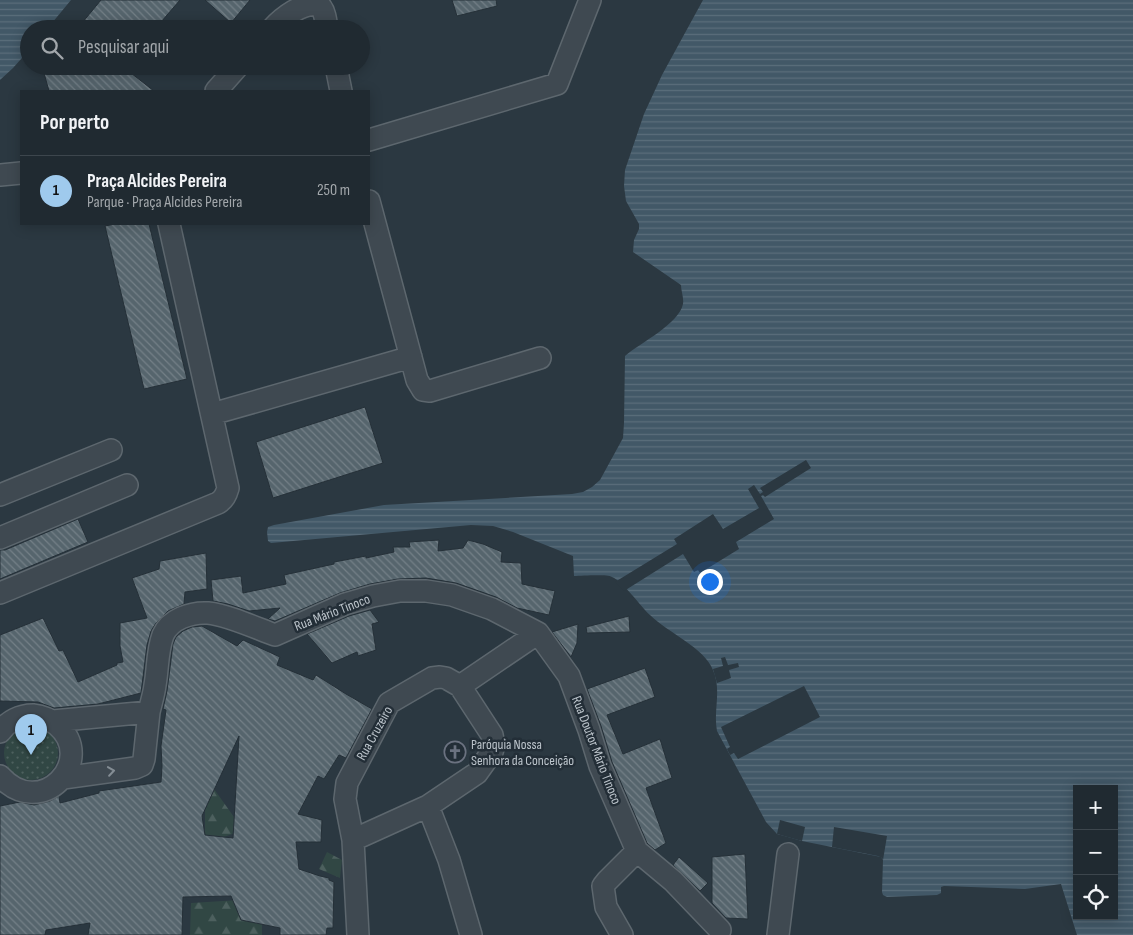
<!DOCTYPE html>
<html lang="pt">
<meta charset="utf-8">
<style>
:root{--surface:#202a31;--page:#283239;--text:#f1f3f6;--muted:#a2a7ab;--line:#3d464d;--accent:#9fcaed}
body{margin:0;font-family:"Sofia Sans Condensed",sans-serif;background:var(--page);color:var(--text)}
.controls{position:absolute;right:15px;bottom:15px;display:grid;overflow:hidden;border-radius:0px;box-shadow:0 2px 12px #0003}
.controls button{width:45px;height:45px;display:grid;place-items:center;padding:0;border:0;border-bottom:1px solid var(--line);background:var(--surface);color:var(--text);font:25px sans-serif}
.you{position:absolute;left:709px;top:581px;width:18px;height:18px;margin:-12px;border:4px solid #fff;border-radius:50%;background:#1a73e8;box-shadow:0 0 0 8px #1a73e833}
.badge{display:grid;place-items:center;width:32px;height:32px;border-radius:50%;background:var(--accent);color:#111;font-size:16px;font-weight:700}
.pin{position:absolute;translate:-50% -41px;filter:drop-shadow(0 1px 2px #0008)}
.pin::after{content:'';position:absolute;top:26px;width:18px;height:15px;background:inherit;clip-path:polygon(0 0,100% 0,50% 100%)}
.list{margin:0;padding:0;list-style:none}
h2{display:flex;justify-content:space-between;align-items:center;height:65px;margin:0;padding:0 20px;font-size:21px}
h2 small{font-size:16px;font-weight:400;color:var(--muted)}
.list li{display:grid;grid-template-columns:32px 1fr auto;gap:15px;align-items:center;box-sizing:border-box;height:70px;padding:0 20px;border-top:1px solid var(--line)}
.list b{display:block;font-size:19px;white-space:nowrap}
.list p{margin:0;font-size:16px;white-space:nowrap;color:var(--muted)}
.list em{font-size:16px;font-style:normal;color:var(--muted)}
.icon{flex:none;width:28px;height:28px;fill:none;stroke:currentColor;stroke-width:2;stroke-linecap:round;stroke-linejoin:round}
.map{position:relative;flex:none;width:1133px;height:935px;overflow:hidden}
.search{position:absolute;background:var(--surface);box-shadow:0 2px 12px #0003;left:20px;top:20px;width:350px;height:55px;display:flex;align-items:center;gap:12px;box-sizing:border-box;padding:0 18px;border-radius:28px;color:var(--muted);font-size:19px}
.panel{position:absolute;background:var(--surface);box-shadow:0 2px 12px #0003;left:20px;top:90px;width:350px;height:135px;border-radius:0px}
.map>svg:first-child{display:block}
.grass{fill:url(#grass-dots)}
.forest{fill:url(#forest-firs)}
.water{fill:url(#water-rules);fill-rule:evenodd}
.pier{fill:#2b3841}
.building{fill:url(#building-back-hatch);stroke:#253038;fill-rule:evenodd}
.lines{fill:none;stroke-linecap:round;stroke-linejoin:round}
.minor-casing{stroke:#5d676e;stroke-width:24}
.minor{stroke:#3f4951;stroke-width:21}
.oneway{stroke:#848d94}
.labels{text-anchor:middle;stroke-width:5;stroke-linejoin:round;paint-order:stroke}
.street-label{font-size:14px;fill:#bcc4cb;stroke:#232e37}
.poi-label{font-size:14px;fill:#bcc4cb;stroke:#232e37;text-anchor:start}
</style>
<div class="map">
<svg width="1133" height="935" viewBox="0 0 1133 935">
<defs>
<pattern id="grass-dots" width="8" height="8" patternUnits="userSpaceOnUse" patternTransform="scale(1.25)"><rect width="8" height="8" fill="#314744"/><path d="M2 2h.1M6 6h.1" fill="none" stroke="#4d605e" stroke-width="1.8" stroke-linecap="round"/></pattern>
<pattern id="forest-firs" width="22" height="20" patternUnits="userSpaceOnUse" patternTransform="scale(1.25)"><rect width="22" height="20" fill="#314744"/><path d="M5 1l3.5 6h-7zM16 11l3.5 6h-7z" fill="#4d605e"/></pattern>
<pattern id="water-rules" width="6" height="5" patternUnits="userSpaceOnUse" patternTransform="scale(1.25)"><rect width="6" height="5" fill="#425867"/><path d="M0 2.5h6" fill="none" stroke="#5b6e7b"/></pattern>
<pattern id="building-back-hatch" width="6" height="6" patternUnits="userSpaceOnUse" patternTransform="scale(1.25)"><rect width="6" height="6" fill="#56656d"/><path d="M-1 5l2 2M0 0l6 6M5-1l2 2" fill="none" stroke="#748087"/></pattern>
</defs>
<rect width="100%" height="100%" fill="#2b3841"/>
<path class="grass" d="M4 753a27 27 0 1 1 54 0a27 27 0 1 1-54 0Z"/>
<path class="forest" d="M214,789L234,817L235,833L224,837L205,835V810Z
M327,852L342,860L340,878L319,869Z
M255,899L236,909L241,920L262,924V935H190L191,903Z"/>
<path class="water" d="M0,0H71L47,29H29V50L13,68L0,80Z
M703,0H1133V935H1077L1061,884L1025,889L944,886L941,887V893L937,895L887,897L883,895L882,892L883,860L881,857L802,841L777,834L766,822L717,731C713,710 722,691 713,670C704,647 668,633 650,615C640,606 623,581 612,577C607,574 582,576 574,576L573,556L513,532L493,526L471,525L271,543L268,541L267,532L268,527L274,525L384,505L572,494L583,492L592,487L600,480L623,438L624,423L625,356C640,343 679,324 683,304C684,298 681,291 681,285L633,252L634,240L639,229V224L626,201L624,186L625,170L644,114L662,75ZM1077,789H1114V916H1077Z"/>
<path class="pier" d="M806,460L811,468L765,497L763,495L761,496L774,519L736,542L739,549L700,573L698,570L694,572L683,554L624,591L615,582L677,544L674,539L713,514L723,529L759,508L748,489L754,485L760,494L763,492L760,488Z
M725,657L728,665L738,663L739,667L729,670L731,678L717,683L713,669L723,666L721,658Z
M804,686L820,717L738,759L734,753L730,755L727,749L730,747L721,727Z
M780,820L805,827L802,841L777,834Z
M834,827L887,836L883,860L882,858L878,856L832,847Z"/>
<path class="building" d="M101,0H180L155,29H77Z
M205,0H250L231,23Z
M452,0H496L497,6L457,16Z
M42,66H122L154,91H49Z
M115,224H149L187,379L144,389L105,226Z
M365,407L383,463L273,498L256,442Z
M78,519L88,542L0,579V550H5Z
M439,540L438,551L463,548L468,540L483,544L502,552L501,562L521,563L522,584L555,591L549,615L517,608L496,597L456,583L426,578L398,579L370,584L340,593L275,621L268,619L280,608L249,611L228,604L213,601L211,580L241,576L243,593L286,584L284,575L334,564V562L366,556V558L394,552L393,547H410L409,542Z
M206,553L207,589L185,592L184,604L168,611L156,623L151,631L147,645L141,693L98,704L54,708L38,702L0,701V635L43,618L59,651L63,650L78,682L117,665V663L123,662L120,646V623L147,618L132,578L159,569L160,561Z
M370,610L379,622L372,624L376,650L358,656L357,652L332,663L307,634L349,616Z
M629,616L630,632L587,633L586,627Z
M578,624L577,643L571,657L552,632Z
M202,626L237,646L243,640L280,657L277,665L313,680L316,675L346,694L372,709L346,758L339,755L324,779L318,776L298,814L322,820L321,842H296L299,869L320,876L329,878V880L334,882L333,928H327L326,935H280V928L241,920L231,896L183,897L182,935H88L90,923L46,930L45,935H0V806L20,802L34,805L50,801L59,796L60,803L99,793V791L161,782L162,766L161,746L166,710L163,709L167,691L173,644L176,637L183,631L192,627ZM239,736L233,838L205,835L202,816Z
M645,668L655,697L607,715L623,754L660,739L672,778L646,788L666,843L655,850L647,843L612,762L601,726L587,689Z
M745,854L748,919L726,918L712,903V857Z
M679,857L708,883L700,891L673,865Z"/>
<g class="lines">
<g class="minor-casing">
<path id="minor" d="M272,29C282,18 304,0 320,6C325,11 326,22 327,29
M336,66L341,91
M216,91L238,66
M369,140L557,84L590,0
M0,175L21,173
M369,201L417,380L423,390L430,391L540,358
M212,414L411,357
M0,495L111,450
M0,538L127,485
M0,593L218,503C224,499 226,495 228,488L169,224
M440,677L446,678L460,686L492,735L494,745L492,752L477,773L428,806L353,840L345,799L347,783L389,703L432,678Z
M460,686L538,633
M149,712C151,703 154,694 155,685C158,669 157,651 163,635C170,619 191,612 208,613C228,615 256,628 275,635L345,604L373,596L400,591H426L452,595L492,609L538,633L569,676L589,730L600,766L637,851L673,881L720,930
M53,721L149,712L144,759L142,765L135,768L63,778
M0,732C8,721 20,715 33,715C42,716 50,719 57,725C98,760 41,822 0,776
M428,806L449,860L471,935
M353,840L358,935
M622,935L606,907L603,886L607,881L637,851
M778,935L788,854"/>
</g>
<use href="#minor" class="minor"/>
</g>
<defs><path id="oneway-chevron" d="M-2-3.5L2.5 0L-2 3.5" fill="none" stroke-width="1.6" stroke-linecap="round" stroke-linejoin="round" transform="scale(1.25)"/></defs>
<use class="oneway" href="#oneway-chevron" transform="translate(111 771) rotate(-8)"/>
<defs>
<g id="church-ring" transform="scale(1.125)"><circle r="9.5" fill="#232e37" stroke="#6b7280" stroke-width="1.5"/><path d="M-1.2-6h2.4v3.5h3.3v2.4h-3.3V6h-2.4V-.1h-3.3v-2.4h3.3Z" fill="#6b7280"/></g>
</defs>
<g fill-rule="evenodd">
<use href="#church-ring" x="455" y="752"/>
</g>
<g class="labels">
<g class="street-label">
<text transform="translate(332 612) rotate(-21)" y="5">Rua Mário Tinoco</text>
<text transform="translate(374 733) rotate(-61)" y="5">Rua Cruzeiro</text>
<text transform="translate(597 750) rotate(69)" y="5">Rua Doutor Mário Tinoco</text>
</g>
<g class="poi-label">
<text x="471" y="749">Paróquia Nossa<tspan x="471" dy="16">Senhora da Conceição</tspan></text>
</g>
</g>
</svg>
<div class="controls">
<button>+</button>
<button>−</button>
<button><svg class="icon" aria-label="locate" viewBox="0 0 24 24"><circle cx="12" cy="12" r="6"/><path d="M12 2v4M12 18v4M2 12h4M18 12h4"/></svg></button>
</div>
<div class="you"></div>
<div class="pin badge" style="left:31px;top:755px">1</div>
<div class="search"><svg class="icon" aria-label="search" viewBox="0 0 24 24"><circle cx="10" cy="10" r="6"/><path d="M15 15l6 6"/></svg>Pesquisar aqui</div>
<section class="panel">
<h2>Por perto<small></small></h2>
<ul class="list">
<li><span class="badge">1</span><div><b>Praça Alcides Pereira</b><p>Parque · Praça Alcides Pereira</p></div><em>250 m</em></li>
</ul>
</section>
</div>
